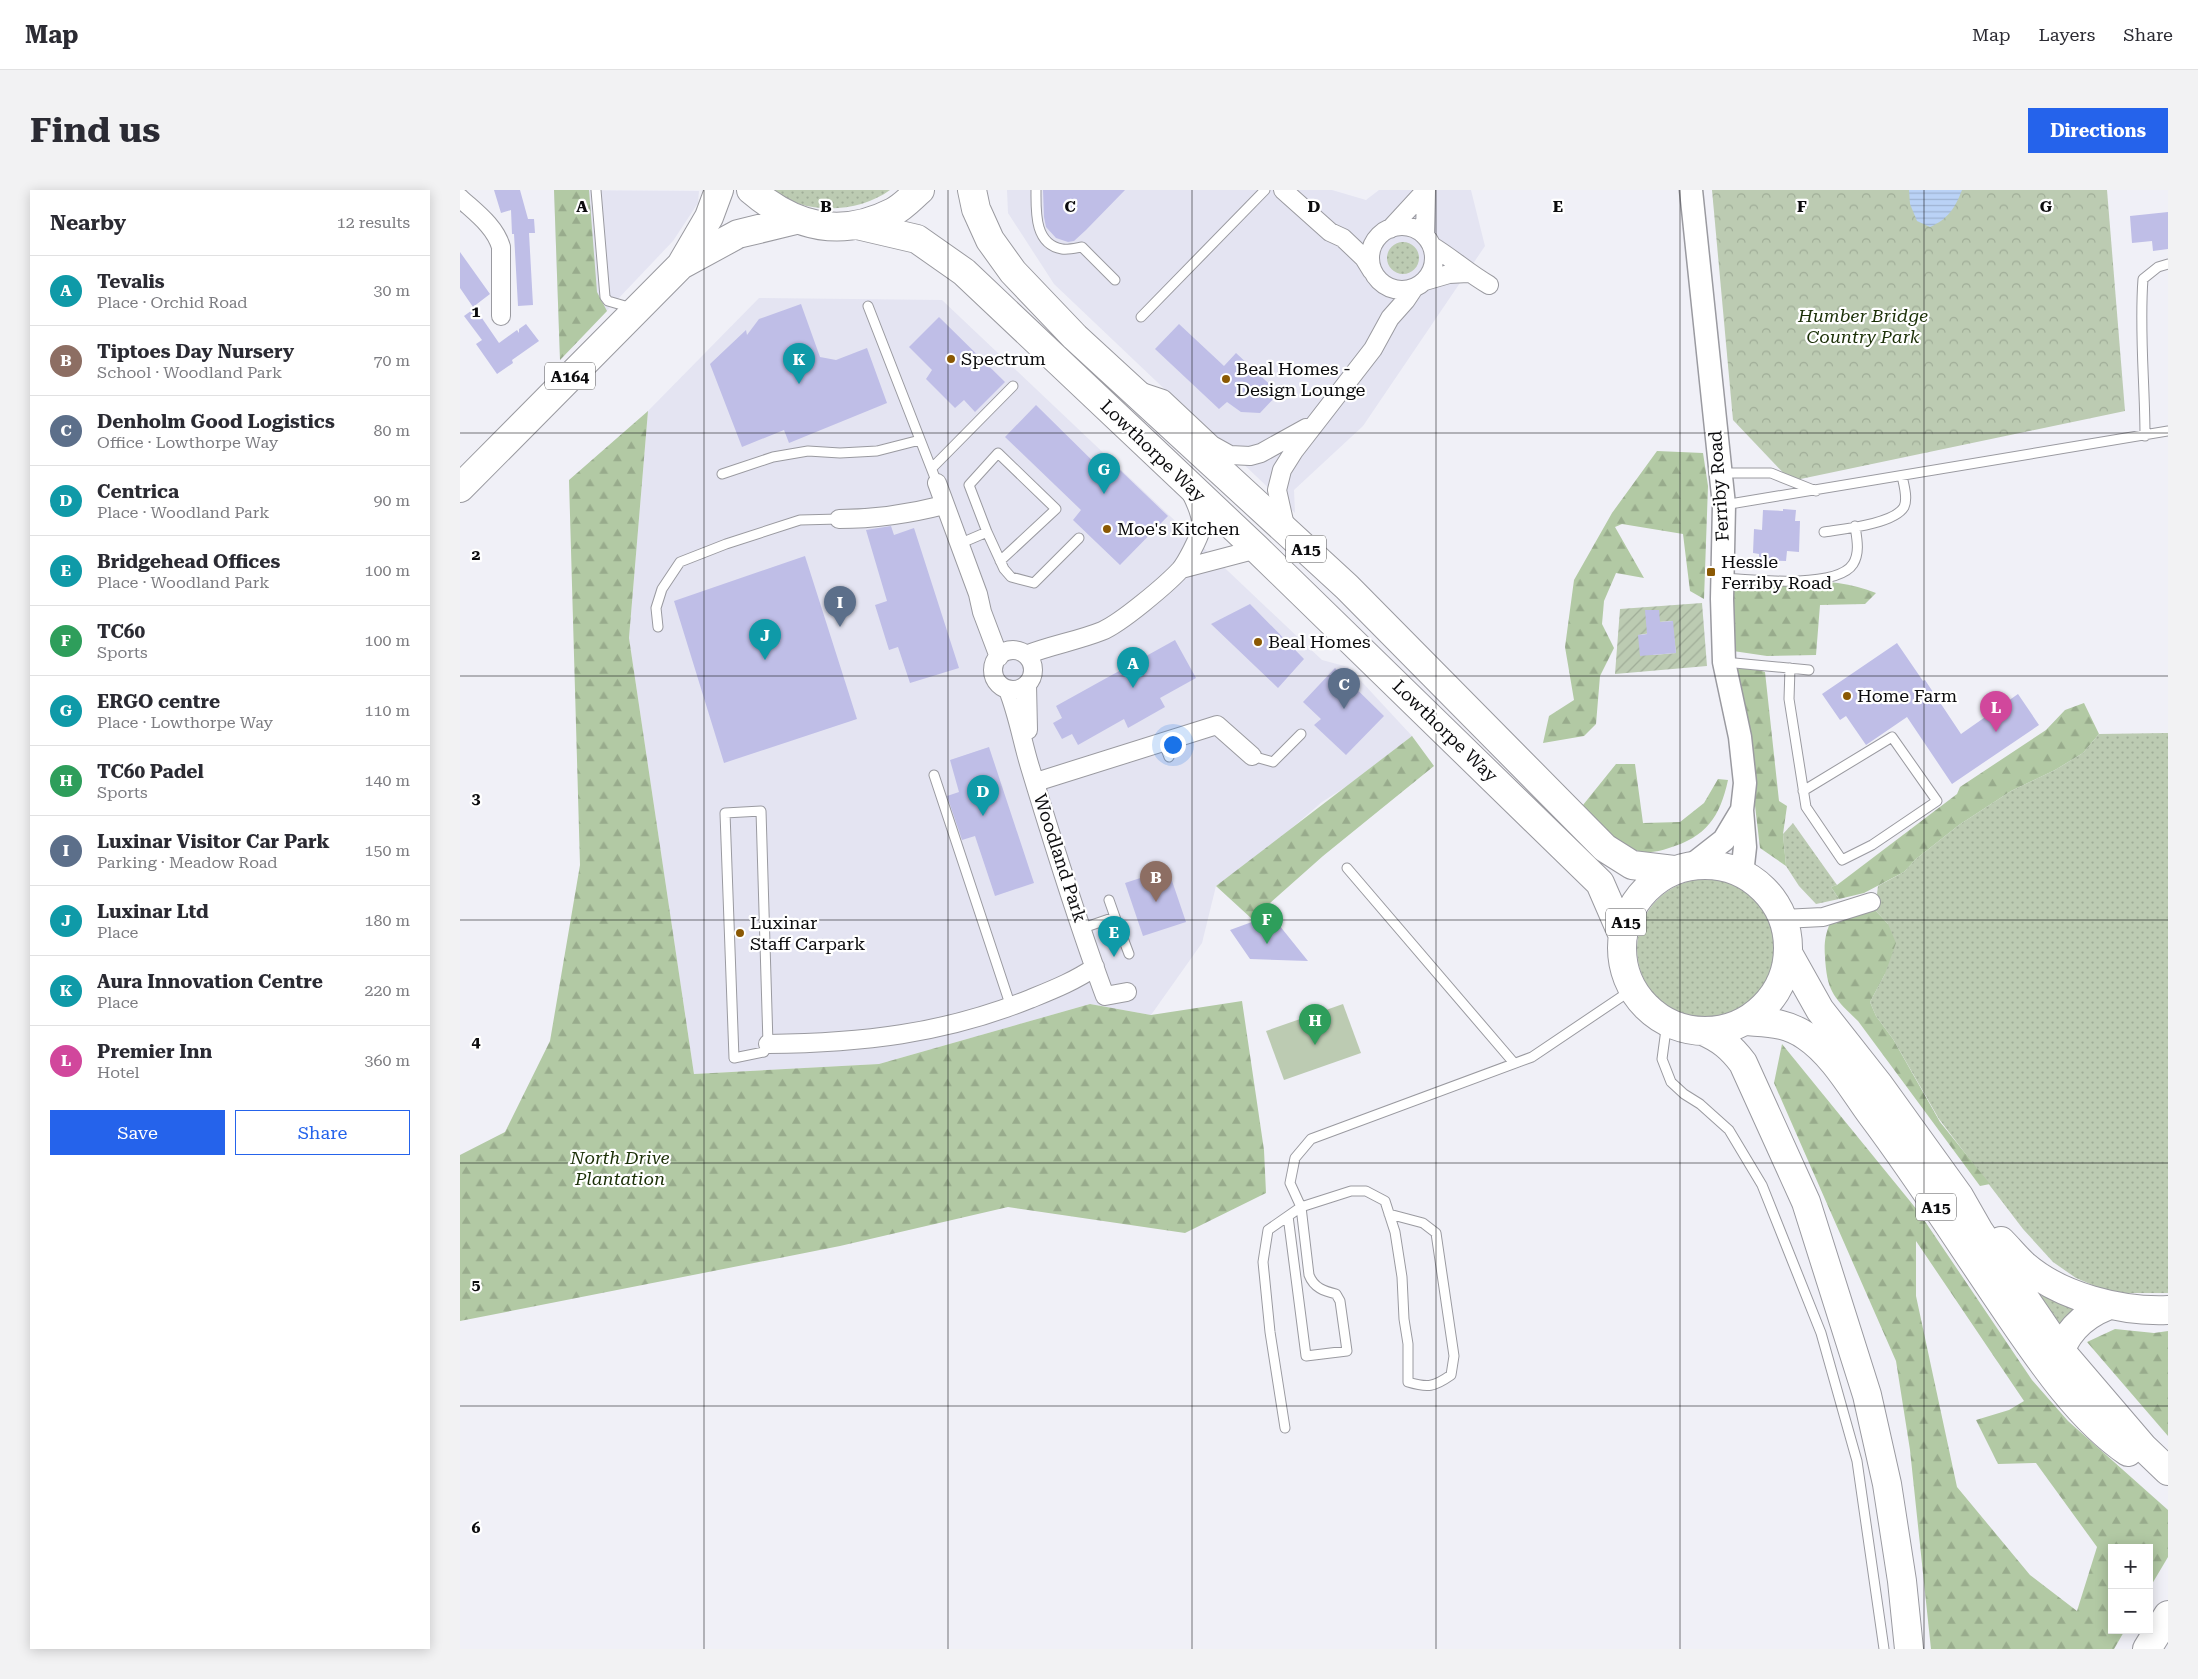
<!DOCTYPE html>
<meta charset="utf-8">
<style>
:root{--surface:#fff;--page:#f2f2f3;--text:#2b2b33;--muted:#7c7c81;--line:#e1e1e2;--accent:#2563eb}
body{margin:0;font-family:"Roboto Serif",serif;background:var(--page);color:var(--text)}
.controls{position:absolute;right:15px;bottom:15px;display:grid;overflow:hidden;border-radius:0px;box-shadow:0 2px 12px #0003}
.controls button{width:45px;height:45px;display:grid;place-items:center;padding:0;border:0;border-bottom:1px solid var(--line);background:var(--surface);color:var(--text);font:25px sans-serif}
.you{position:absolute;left:712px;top:554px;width:18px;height:18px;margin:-12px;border:4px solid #fff;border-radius:50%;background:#1a73e8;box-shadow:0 0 0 8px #1a73e833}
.badge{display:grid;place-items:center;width:32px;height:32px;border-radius:50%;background:var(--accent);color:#fff;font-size:16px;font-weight:700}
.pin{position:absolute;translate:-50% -41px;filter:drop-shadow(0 1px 2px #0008)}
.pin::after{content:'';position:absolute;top:26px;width:18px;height:15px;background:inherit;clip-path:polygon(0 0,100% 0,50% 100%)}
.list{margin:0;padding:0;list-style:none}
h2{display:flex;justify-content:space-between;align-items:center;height:65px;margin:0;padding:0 20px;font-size:21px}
h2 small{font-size:16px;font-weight:400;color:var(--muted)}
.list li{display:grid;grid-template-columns:32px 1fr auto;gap:15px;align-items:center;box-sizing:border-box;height:70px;padding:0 20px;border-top:1px solid var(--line)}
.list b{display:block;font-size:19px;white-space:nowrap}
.list p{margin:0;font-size:16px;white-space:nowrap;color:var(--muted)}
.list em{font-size:16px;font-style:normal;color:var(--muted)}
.actions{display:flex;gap:10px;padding:15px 20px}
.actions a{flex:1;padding:11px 0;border:1px solid var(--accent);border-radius:0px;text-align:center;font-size:18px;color:var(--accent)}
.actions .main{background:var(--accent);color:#fff}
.map{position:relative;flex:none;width:1708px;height:1459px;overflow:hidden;border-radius:0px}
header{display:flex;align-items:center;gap:30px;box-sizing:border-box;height:70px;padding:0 25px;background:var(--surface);border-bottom:1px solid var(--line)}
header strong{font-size:24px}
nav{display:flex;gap:28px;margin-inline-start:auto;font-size:18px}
.intro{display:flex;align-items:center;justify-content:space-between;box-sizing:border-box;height:120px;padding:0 30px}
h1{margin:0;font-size:35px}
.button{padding:12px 22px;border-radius:0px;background:var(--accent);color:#fff;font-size:18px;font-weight:700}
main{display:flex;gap:30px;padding:0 30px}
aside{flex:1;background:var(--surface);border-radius:0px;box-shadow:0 2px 12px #0003}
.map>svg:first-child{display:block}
.built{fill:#e4e4f2}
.grass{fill:url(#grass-dots)}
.forest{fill:url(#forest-firs);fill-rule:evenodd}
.park{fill:url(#park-crowns)}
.garden{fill:url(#garden-furrows);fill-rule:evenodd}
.pitch{fill:#bccbb2}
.water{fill:url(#water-rules)}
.building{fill:#bfbee7}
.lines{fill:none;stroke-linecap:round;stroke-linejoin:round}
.service-casing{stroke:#9a9aa0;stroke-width:11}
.minor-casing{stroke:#9a9aa0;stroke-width:20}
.tertiary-casing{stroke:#9a9aa0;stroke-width:25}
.trunk-casing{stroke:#9a9aa0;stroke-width:30}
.service{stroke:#fff;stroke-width:9}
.minor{stroke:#fff;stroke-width:18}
.tertiary{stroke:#fff;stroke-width:22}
.trunk{stroke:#fff;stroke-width:28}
.grid{fill:none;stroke:#0c0c0e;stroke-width:1;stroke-opacity:0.55}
.poi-dot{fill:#8b5904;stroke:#fff;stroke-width:2}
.labels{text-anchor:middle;stroke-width:4.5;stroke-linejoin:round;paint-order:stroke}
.shield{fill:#fff;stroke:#555556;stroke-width:1}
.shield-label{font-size:16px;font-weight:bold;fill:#0c0c0e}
.park-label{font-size:18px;font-style:italic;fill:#1b3007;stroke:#fff}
.poi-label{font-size:18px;fill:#0c0c0e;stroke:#fff;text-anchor:start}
.street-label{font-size:18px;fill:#0c0c0e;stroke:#fff}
.grid-label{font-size:16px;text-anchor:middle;font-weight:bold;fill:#0c0c0e;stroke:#fff;stroke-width:4.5;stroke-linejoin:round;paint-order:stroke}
</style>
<header>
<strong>Map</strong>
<nav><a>Map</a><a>Layers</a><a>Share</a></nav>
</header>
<div class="intro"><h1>Find us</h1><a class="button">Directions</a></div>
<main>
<aside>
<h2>Nearby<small>12 results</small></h2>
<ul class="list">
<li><span class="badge" style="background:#0f9aa8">A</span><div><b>Tevalis</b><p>Place · Orchid Road</p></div><em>30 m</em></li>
<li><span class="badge" style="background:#8d6e63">B</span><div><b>Tiptoes Day Nursery</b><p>School · Woodland Park</p></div><em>70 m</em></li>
<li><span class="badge" style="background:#5c6f8a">C</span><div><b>Denholm Good Logistics</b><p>Office · Lowthorpe Way</p></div><em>80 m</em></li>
<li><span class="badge" style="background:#0f9aa8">D</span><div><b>Centrica</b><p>Place · Woodland Park</p></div><em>90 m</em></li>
<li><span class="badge" style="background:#0f9aa8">E</span><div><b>Bridgehead Offices</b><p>Place · Woodland Park</p></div><em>100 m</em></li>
<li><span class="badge" style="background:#2e9e5b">F</span><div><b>TC60</b><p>Sports</p></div><em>100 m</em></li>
<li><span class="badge" style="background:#0f9aa8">G</span><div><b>ERGO centre</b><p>Place · Lowthorpe Way</p></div><em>110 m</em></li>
<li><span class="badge" style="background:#2e9e5b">H</span><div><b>TC60 Padel</b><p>Sports</p></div><em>140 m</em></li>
<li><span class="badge" style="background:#5c6f8a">I</span><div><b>Luxinar Visitor Car Park</b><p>Parking · Meadow Road</p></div><em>150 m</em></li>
<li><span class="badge" style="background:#0f9aa8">J</span><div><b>Luxinar Ltd</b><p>Place</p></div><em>180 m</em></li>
<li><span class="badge" style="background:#0f9aa8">K</span><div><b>Aura Innovation Centre</b><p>Place</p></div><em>220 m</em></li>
<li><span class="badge" style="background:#d1479c">L</span><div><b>Premier Inn</b><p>Hotel</p></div><em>360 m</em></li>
</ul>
<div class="actions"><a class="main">Save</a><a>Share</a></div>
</aside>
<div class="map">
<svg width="1708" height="1459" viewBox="0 0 1708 1459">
<defs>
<pattern id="grass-dots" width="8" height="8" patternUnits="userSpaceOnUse" patternTransform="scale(1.25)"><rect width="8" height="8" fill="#bccbb2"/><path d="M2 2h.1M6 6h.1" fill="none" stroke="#a0ad98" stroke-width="1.8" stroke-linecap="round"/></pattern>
<pattern id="forest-firs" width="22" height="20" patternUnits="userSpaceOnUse" patternTransform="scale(1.25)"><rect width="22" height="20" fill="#b2c9a4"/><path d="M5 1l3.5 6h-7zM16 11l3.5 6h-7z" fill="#98ab8c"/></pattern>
<pattern id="park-crowns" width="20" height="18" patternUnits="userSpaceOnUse" patternTransform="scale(1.25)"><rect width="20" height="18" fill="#bccbb2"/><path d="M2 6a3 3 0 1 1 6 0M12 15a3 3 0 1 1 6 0" fill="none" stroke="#a0ad98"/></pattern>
<pattern id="garden-furrows" width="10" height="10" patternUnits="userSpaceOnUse" patternTransform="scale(1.25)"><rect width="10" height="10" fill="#bccbb2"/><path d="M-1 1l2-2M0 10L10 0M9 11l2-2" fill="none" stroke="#a0ad98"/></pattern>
<pattern id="water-rules" width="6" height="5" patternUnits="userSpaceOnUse" patternTransform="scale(1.25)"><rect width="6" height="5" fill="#bad2f6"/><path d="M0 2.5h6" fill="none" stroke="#9fb3d2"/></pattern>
</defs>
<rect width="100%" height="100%" fill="#f0f0f7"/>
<path class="built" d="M94,0L239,1L238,13L213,51L100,170Z
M547,0H872L906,10L919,0H1011L1025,56L903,236L834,300L835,323L594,94L548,23Z
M299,108L482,110L862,470L888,477L952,546L887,596L862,612L811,656L756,696L742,753L691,825L630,814L419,874L234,884L169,448L188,221Z"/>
<path class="grass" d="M314,0H430C399,23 344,26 314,0Z
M927 68a16 16 0 1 1 32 0a16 16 0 1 1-32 0Z
M1708,543V1103H1651L1616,1088L1593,1072L1563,1039L1479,929L1433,849L1416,826L1410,812L1425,784L1428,734L1415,720L1418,696L1444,682L1456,669L1499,635L1551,601L1595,580L1623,563L1639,544Z
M1333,633L1377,695L1371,697L1379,709L1356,714L1339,696L1326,676L1323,644Z
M1177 759a70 70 0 1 1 140 0a70 70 0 1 1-140 0Z
M1584,1103L1646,1129L1612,1155L1579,1108Z"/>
<path class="forest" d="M94,0H129L137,102L147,121L100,170Z
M188,221L169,448L234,884L419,874L630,814L691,825L782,811L804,960L806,1003L725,1043L548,1017L380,1056L0,1131V965L45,942L90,851L120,675L109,290Z
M1197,261L1243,263L1248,296L1244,409L1230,401L1223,344L1162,334L1155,337L1184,388L1156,383L1144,411L1142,434L1154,458L1140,486L1136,534L1124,546L1083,553L1089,526L1114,510L1105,457L1114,390L1152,323Z
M1272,392C1317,392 1375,385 1416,403L1405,414L1360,415L1356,465L1307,466L1273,461Z
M1293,478L1305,482L1319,611L1327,616L1323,644L1326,676L1300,658L1292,590L1274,479Z
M1624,513L1639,544L1623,563L1595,580L1551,601L1499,635L1456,669L1444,682L1404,703L1379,709L1371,697L1377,695L1497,604L1500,597L1586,540L1605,520Z
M952,546L974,576L863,666L792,729L756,696Z
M1156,574H1175L1183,633L1220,632L1244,613L1258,589L1268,590C1260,627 1246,647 1209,658C1197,662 1188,664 1175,660C1153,651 1138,632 1123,615Z
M1415,720L1428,734L1436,753L1425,784L1410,812L1416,826L1433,849L1480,932L1530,994L1520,996L1398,831C1373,807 1367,801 1365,767C1364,754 1365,745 1370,733Z
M1322,854L1458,1021L1572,1190L1608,1231L1708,1320V1367L1689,1399V1358H1652V1440H1665L1654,1459H1471L1450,1260L1436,1171L1314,893ZM1456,1051L1564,1211L1549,1220L1516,1230L1538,1274L1576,1273L1637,1357L1617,1421L1570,1385L1497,1297L1456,1106Z
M1655,1139L1694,1143L1708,1141V1246L1627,1152Z"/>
<path class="park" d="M1252,0H1647L1665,221L1331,291L1273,230Z"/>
<path class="garden" d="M1242,413L1247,476L1155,484L1160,419ZM1212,431L1216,463L1193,465V456L1178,445L1191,443L1198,432Z"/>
<path class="pitch" d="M883,814L901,863L824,890L806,841Z"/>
<path class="water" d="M1449,0H1502C1495,18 1488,29 1470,37L1457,31L1450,14Z"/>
<path class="building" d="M34,0H60L68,29H74L75,43H69L73,115L58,116L54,44H52L51,20L41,23Z
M583,0H665L626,40L614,51L608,52L596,48L586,37L584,27Z
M1708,22V59L1693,61L1692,51L1672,53L1670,26Z
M0,62L30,104L13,117L0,98Z
M341,114L360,167L376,170L407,158L427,213L329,253L324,240L282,257L250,174L286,140L287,145L299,129Z
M15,118L39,153L57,140L59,143V139L66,134L79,151L52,170L53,173L37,184L16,154L22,150L4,126Z
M479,127L545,192L515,222L504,210L495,218L466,189L472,180L449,157Z
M719,134L764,176L776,163L819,203L800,223L781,222L767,212L759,219L695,159Z
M576,215L650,288L660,280L708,326L660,375L613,330L621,320L545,247Z
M1323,319L1336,320L1335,331H1340L1339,362L1327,361L1326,371L1299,370V364L1293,363L1294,339L1302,340L1303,320L1323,321Z
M431,336L434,345L454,338L499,478L450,493L438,457L429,460L415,415L427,411L406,340Z
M345,366L397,529L264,573L214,411Z
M790,414L844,469L818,498L751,434Z
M1185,420H1199L1200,432L1213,431L1216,463L1180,466L1178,445L1187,444Z
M715,450L736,488L700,508L705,517L668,538L664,529L618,555L612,544L602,549L593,533L602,528L596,516Z
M1437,453L1463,491L1465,490L1501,544L1558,504L1579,535L1492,594L1447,527L1406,555L1386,526L1380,530L1362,504Z
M875,478L924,526L886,565L854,535L861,529L843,512Z
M529,557L574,693L535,706L515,646L502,650L487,606L499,602L490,570Z
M708,679L726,732L683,746L665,693Z
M811,725L848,771L790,769L770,740Z"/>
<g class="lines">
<g class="service-casing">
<path id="service" d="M136,0L145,107L148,111L172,118
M576,0C576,21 574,54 602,59C608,60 616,58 622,57L655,90
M408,116L477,293
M681,127L805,0
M1685,246C1685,194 1679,141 1683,89L1698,77L1708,74
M472,278L553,196
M1261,283H1311L1356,301
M262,284L313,267L348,261L380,263L417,261L460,250
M1264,315L1708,241
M527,342L509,295L538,263L596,319L540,371
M1364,342C1383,339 1434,334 1444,317C1448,309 1444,295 1442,286
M499,354L527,342L544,379L551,387L574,393L619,348
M1264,388C1291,390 1377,399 1393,374C1400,363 1397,349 1395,336
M198,437L196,418L202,399L220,372L266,354L340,330L379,329
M1264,472L1349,480
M1330,478L1329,509L1346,617L1382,670L1412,655L1477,611L1432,547L1343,601
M703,551L709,567
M792,566L813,572L841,544
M474,585L551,817
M301,621L308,854L304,862L274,868L265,623Z
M887,678L1054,873
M649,710L655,727
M623,738L655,727L669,764
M1207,832L1202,869L1211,892L1224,904L1240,914L1269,940L1302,995L1361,1143L1397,1271L1424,1459
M929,1024L963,1033L976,1043L994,1166L991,1185C974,1197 968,1198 948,1192V1154L944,1129L942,1087L935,1042L925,1011L906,1001H891L841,1017L830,993L835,968L851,949L1072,867L1173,799
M825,1238L810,1142L803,1072L808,1040L841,1017L849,1085C854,1098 864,1101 876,1104L880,1111L887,1161L846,1166L828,1026"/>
</g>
<g class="minor-casing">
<path id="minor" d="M823,0L870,42L883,48L904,68L912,81
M0,8C15,22 35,36 41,57V126
M910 68a32 32 0 1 1 64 0a32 32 0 1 1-64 0Z
M930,39L966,0
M965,46L966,0
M972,56C992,68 1008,83 1029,95
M965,91L989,84L1008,83
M682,202L703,209L752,255L770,265L790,266L801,263L846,238
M477,293L518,404L522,422L539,467
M379,329C415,329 449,324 484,315
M826,340L817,300L822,280L834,261L913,159L930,128L946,110L954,98
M721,379L797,359
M533 480a20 20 0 1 1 40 0a20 20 0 1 1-40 0Z
M566,465C591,455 617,451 642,441C661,433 706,395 720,380C726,373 739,348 741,339C743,327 736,313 731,303
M567,495L568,540
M548,500C558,525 562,551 570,577C593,653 617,731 645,806L667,802
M576,592L757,535L792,566
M1323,729L1363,727L1411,712
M308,854C401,853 483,844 570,809C592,800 615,791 635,777"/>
</g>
<g class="tertiary-casing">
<path id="tertiary" d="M1231,0L1264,315L1262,409L1264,472L1280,547L1285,593L1282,620L1285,657L1282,684
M1232,675L1264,650L1282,620"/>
</g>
<g class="trunk-casing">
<path id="trunk" d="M291,0C334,37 380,49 433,22C443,17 452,7 460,0
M512,0L516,19L530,50L553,82L615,147L887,397L1145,658L1172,675L1214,680
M397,35L457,49L504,82L797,359L1140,693L1163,746
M221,75L278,44L336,30
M0,298L221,75L249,27L259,0
M1162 758a83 83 0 1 1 166 0a83 83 0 1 1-166 0Z
M1328,763L1360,820L1419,895L1499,1006L1519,1041L1600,1160L1683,1257L1708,1281
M1285,831C1309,833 1325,832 1346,846C1373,864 1392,898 1411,924C1460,989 1504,1059 1550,1126C1582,1173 1621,1230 1668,1262
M1243,841C1261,849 1271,857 1283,873L1346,1012L1407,1205L1427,1294L1442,1391L1449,1459
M1541,1051C1549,1059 1556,1068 1565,1076C1601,1107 1661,1122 1708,1120
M1600,1176L1597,1172C1603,1145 1622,1126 1647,1116
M1687,1459L1708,1425"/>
</g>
<use href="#service" class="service"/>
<use href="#minor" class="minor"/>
<use href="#tertiary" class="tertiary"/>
<use href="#trunk" class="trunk"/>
</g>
<path class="grid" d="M244,0V1459M488,0V1459M732,0V1459M976,0V1459M1220,0V1459M1464,0V1459M0,243H1708M0,486H1708M0,730H1708M0,973H1708M0,1216H1708"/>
<g class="poi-dot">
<circle cx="491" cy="169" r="5"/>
<circle cx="766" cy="189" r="5"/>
<circle cx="647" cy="339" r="5"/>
<rect x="1246" y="377" width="10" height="10" rx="2.5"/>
<circle cx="798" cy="452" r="5"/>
<circle cx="1387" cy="506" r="5"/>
<circle cx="280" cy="743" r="5"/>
</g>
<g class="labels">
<g class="shield">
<rect x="85" y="172.5" width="50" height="27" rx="4"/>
<rect x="826" y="345.5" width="40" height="27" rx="4"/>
<rect x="1146" y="718.5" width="40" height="27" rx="4"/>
<rect x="1456" y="1003.5" width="40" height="27" rx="4"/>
</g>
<g class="shield-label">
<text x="110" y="192">A164</text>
<text x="846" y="365">A15</text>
<text x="1166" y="738">A15</text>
<text x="1476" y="1023">A15</text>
</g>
<g class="park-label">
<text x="1403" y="132">Humber Bridge<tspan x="1403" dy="21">Country Park</tspan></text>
<text x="160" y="974">North Drive<tspan x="160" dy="21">Plantation</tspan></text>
</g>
<g class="poi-label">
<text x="501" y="175">Spectrum</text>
<text x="776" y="185">Beal Homes -<tspan x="776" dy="21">Design Lounge</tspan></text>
<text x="657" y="345">Moe's Kitchen</text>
<text x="1261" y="378">Hessle<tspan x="1261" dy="21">Ferriby Road</tspan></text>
<text x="808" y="458">Beal Homes</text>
<text x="1397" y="512">Home Farm</text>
<text x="290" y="739">Luxinar<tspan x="290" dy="21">Staff Carpark</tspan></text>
</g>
<g class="street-label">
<text transform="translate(693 261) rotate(44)" y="6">Lowthorpe Way</text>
<text transform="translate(1259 296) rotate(-94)" y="6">Ferriby Road</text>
<text transform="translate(985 541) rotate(44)" y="6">Lowthorpe Way</text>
<text transform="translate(600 668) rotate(72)" y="6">Woodland Park</text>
</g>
</g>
<g class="grid-label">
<text x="122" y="22">A</text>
<text x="366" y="22">B</text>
<text x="610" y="22">C</text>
<text x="854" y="22">D</text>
<text x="1098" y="22">E</text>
<text x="1342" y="22">F</text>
<text x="1586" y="22">G</text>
<text x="16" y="127">1</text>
<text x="16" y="370">2</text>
<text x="16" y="614">3</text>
<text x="16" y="857">4</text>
<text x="16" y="1100">5</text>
<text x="16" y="1343">6</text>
</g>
</svg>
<div class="controls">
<button>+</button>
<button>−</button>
</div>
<div class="you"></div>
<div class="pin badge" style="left:673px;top:498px;background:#0f9aa8">A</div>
<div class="pin badge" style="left:696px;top:712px;background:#8d6e63">B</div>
<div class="pin badge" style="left:884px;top:519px;background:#5c6f8a">C</div>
<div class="pin badge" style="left:523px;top:626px;background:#0f9aa8">D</div>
<div class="pin badge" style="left:654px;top:767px;background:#0f9aa8">E</div>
<div class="pin badge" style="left:807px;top:754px;background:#2e9e5b">F</div>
<div class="pin badge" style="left:644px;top:304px;background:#0f9aa8">G</div>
<div class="pin badge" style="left:855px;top:855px;background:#2e9e5b">H</div>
<div class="pin badge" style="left:380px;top:437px;background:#5c6f8a">I</div>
<div class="pin badge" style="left:305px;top:470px;background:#0f9aa8">J</div>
<div class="pin badge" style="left:339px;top:194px;background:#0f9aa8">K</div>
<div class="pin badge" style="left:1536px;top:542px;background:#d1479c">L</div>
</div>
</main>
